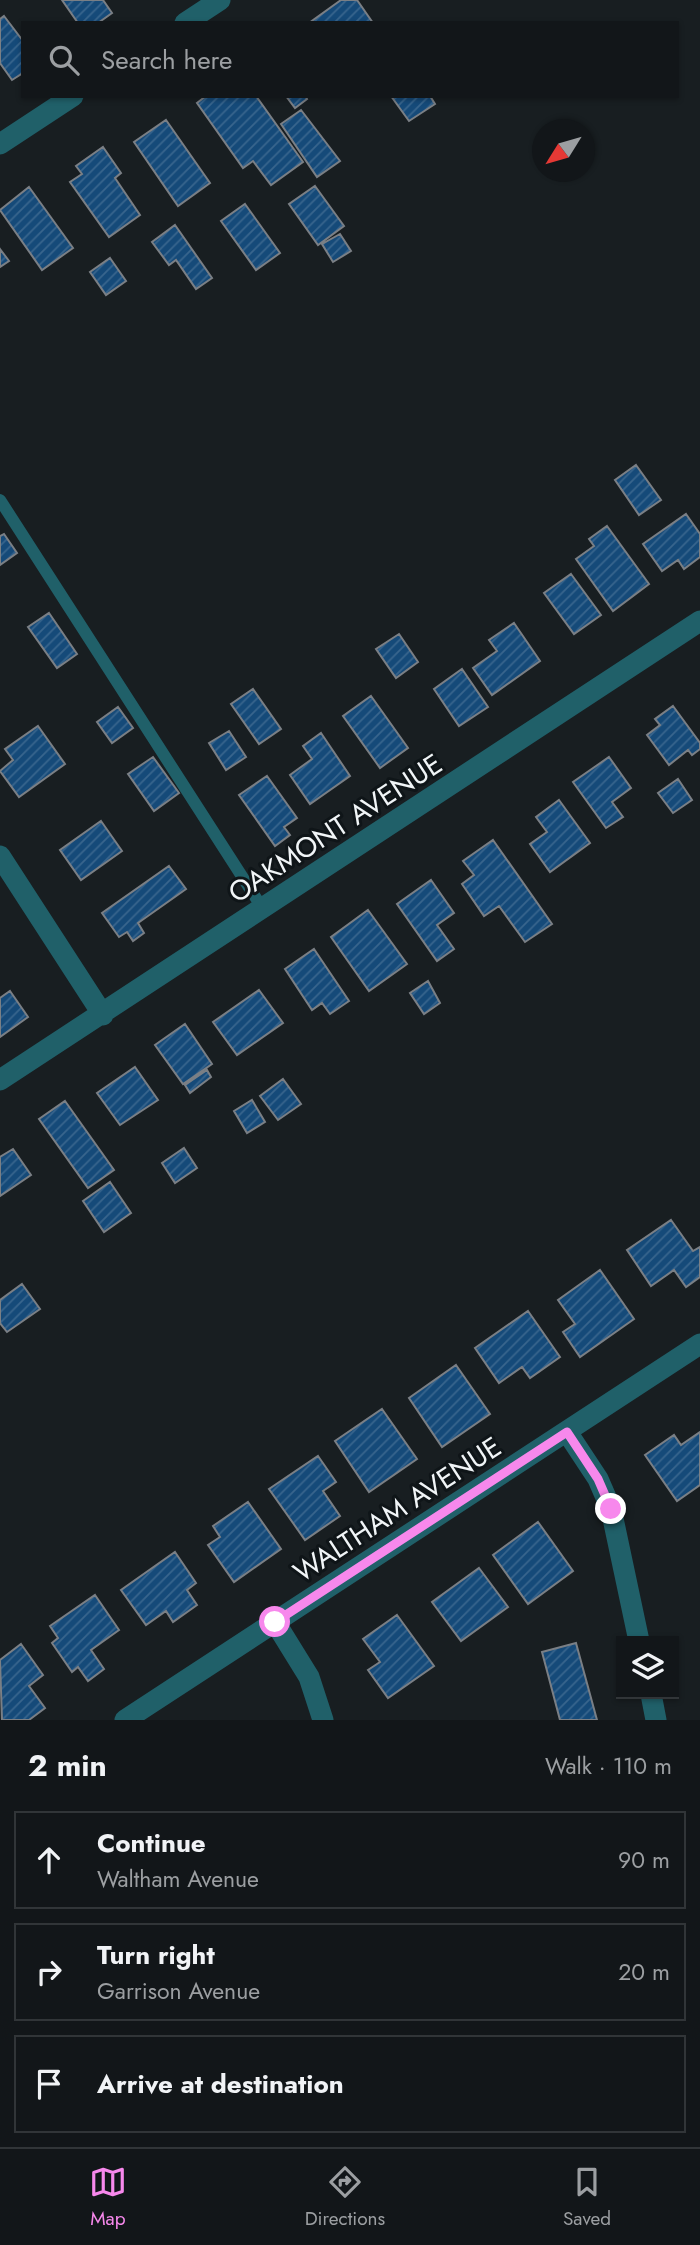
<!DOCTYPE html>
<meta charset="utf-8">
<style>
:root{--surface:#121619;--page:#1f2326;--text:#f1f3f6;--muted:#9c9fa2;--line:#313538;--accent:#f788ec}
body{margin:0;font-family:Jost,sans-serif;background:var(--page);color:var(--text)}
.controls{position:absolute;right:21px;bottom:21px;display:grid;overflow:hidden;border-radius:0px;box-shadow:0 2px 5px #0004}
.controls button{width:63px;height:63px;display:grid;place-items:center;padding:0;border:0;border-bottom:2px solid var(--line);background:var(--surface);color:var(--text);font:35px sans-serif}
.compass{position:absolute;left:532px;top:119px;width:63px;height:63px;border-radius:50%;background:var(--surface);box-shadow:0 2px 5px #0004;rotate:233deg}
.stop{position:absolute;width:21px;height:21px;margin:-16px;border:5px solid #f788ec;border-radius:50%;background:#fff}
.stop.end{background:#f788ec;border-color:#fff;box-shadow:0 2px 7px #0008}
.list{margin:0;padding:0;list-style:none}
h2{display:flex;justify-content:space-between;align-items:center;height:91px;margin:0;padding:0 28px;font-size:30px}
h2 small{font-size:23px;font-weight:400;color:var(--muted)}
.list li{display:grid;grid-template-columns:46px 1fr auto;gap:21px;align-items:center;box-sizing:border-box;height:98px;margin:0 14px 14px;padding:0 14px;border:2px solid var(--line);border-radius:0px}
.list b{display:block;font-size:26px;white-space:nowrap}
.list p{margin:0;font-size:23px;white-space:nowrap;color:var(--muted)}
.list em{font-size:23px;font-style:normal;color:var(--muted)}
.icon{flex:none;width:38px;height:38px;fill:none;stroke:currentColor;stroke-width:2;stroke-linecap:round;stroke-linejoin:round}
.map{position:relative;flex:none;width:700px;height:1720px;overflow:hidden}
.search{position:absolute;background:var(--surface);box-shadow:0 2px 5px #0004;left:21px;right:21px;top:21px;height:77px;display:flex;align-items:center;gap:18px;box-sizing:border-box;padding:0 24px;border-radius:0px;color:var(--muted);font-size:26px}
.sheet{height:427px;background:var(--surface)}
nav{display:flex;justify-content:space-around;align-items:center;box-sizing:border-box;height:98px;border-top:2px solid var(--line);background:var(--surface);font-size:19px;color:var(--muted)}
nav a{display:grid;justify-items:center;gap:4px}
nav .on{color:var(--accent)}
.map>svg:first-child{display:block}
.building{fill:url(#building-hatch);stroke:#7a7f85;stroke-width:2}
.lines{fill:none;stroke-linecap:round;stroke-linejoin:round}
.service{stroke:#206069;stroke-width:12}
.minor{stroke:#206069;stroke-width:21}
.route{stroke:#f788ec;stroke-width:9}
.labels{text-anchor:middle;stroke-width:6;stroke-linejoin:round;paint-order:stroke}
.street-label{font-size:28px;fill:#f1f5f7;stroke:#0f1518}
</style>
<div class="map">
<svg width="700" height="1720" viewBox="0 0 700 1720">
<defs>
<pattern id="building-hatch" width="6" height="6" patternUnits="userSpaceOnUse" patternTransform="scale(1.75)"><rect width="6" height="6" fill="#154a79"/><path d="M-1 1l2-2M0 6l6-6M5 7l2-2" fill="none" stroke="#38658d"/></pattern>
</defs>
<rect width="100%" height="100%" fill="#181e21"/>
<path class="building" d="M62,0H103L112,13L98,23H78Z
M341,0H357L373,23H309Z
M4,16L23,41V73L12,80L0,63V19Z
M206,96H256L303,162L271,185L253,161L243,168L197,103Z
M286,96H305L307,99L295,108Z
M391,96H430L435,104L409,121Z
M301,110L340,161L317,177L281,124Z
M166,120L210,183L178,206L134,142Z
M103,147L121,173L115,178L140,215L109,237L70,182L82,174L76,166Z
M315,186L344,226L318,245L289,204Z
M29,187L73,248L42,270L0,210Z
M245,204L280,253L256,270L221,221Z
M175,225L212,278L196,289L176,260L169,265L152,242Z
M340,234L351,251L333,262L322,244Z
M0,249L9,261L0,267Z
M110,258L126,281L106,295L90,272Z
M636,465L661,500L639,515L615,480Z
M686,514L700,534V557L684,569L678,560L662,571L643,544Z
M607,526L649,584L613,611L576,559L594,546L589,539Z
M4,534L17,553L0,565V536Z
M571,574L601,615L574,634L544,593Z
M49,613L77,654L57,668L28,627Z
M514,623L540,661L492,695L473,668L497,651L489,640Z
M399,634L418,662L396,678L376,649Z
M462,669L488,707L459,726L434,689Z
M253,689L281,729L259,744L231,704Z
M371,696L408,748L380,768L343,716Z
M673,706L700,743V749L692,755L688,750L669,765L647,735L660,725L655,719Z
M118,707L133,728L112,743L97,722Z
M38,726L65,764L19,797L0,771L13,760L5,749Z
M229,731L246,757L226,770L209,743Z
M321,733L350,776L310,804L290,775L312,759L303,746Z
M153,757L179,793L154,811L128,774Z
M609,757L631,788L612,802L623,817L606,828L573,782Z
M267,776L297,818L284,827L290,835L275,846L239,795Z
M678,779L692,800L673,813L658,793Z
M559,800L590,843L550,872L530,844L547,832L536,817Z
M101,821L122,851L81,880L60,850Z
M493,840L552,924L525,942L499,906L484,916L462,884L474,875L463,861Z
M169,866L186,889L138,923L144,933L133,941L127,932L119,937L102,913Z
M431,880L454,913L437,925L454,949L437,961L397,904Z
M368,910L407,964L369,991L331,937Z
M314,949L349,1001L330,1014L322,1003L312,1010L285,969Z
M428,981L440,1003L424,1014L410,993Z
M259,990L283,1023L237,1055L213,1022Z
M10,991L28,1017L0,1037V998Z
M185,1024L212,1064L183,1084L155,1045Z
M135,1067L158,1100L120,1125L97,1093Z
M207,1070L211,1077L190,1093L185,1085Z
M283,1079L301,1104L278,1120L260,1096Z
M252,1100L265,1122L247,1133L234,1111Z
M65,1101L114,1170L88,1188L39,1119Z
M184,1148L197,1168L175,1183L162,1163Z
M13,1149L31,1175L0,1196V1157Z
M110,1182L131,1213L104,1232L83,1201Z
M671,1220L693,1251L700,1247V1277L686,1287L674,1270L651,1286L627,1250Z
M600,1270L634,1319L580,1357L563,1332L575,1324L558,1300Z
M22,1284L40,1309L7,1332L0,1323V1300Z
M528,1311L560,1357L530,1378L522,1367L499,1383L475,1348Z
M456,1365L490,1414L442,1447L409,1398Z
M382,1409L417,1459L369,1492L335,1441Z
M700,1432V1485L677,1501L645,1455L674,1435L681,1445Z
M318,1456L336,1482L323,1491L340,1516L305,1540L269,1489Z
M248,1502L281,1549L234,1582L208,1545L220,1537L213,1526Z
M538,1522L573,1571L528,1604L493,1555Z
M175,1552L196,1583L187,1590L197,1605L173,1622L166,1611L146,1625L121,1590Z
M479,1568L508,1607L461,1641L432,1602Z
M95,1595L119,1630L91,1650L104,1669L88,1681L78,1667L72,1672L52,1643L58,1638L50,1626Z
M397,1615L434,1666L388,1698L368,1670L380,1662L363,1639Z
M576,1643L597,1720H560L542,1652Z
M21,1644L43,1675L29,1686L45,1708L29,1720H2L0,1660Z"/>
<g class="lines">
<path class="service" d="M0,500L263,909"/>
<path class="minor" d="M185,23L220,0
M0,144L73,96
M0,856L103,1015
M0,1080L700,621
M567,1432L598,1479L611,1509L639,1641
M275,1622L309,1677L323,1720
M651,1694L656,1720
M125,1720L700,1344"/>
</g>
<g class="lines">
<path class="route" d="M275,1622L567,1432L598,1479L611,1509"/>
</g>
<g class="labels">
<g class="street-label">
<text transform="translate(335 828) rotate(-33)" y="10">OAKMONT AVENUE</text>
<text transform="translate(397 1509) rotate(-33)" y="10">WALTHAM AVENUE</text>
</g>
</g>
</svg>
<div class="controls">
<button><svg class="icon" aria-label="layers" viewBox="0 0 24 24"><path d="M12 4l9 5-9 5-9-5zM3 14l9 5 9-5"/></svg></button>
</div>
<svg class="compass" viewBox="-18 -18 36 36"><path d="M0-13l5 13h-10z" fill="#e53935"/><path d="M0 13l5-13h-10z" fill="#9c9fa2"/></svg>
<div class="stop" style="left:275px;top:1622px"></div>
<div class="stop end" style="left:611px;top:1509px"></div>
<div class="search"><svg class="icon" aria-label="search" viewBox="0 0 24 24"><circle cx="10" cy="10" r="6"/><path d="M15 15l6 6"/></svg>Search here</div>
</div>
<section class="sheet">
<h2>2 min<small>Walk · 110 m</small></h2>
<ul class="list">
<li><svg class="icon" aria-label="ahead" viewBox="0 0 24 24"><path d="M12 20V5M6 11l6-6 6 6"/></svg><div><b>Continue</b><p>Waltham Avenue</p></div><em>90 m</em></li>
<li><svg class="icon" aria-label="right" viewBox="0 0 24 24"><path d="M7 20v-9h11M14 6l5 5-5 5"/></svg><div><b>Turn right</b><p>Garrison Avenue</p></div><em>20 m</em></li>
<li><svg class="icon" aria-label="arrive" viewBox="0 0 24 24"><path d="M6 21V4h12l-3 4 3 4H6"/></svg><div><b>Arrive at destination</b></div></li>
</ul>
</section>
<nav>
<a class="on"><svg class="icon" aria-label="map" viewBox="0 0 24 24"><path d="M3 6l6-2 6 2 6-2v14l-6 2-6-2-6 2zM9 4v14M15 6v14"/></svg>Map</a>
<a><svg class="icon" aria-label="directions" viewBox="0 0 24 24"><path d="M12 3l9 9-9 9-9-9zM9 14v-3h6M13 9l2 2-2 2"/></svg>Directions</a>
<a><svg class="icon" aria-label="saved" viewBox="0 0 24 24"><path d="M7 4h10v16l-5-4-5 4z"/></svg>Saved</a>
</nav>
